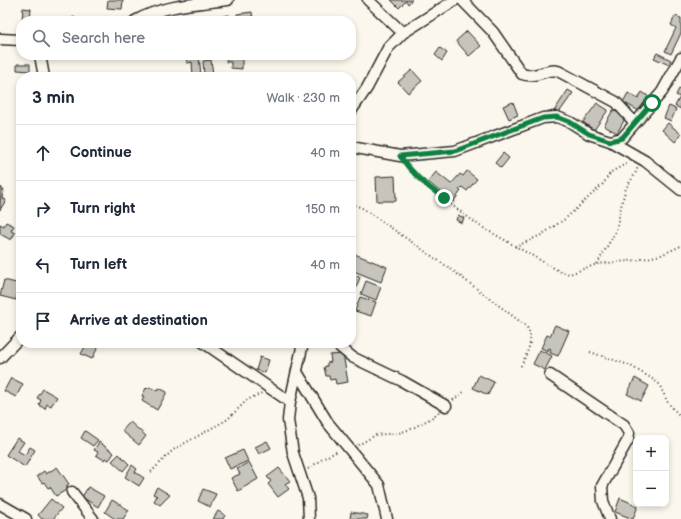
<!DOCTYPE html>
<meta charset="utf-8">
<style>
:root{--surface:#fff;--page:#f2f2f3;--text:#1f2937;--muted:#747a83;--line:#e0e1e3}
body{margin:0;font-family:"Balsamiq Sans",sans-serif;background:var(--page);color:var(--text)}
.controls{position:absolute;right:12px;bottom:12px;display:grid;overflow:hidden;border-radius:8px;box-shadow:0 2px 6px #0003}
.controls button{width:36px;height:36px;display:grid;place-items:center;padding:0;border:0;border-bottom:1px solid var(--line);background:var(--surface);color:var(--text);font:20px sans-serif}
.stop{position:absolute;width:12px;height:12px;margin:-9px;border:3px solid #0b8043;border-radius:50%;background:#fff}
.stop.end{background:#0b8043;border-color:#fff;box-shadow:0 1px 4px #0008}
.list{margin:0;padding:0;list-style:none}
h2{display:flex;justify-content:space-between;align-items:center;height:52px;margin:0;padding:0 16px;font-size:17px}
h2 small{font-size:13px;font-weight:400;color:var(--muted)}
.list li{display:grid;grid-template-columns:26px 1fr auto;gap:12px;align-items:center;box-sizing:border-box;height:56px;padding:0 16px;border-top:1px solid var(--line)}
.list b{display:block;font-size:15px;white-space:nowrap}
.list em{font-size:13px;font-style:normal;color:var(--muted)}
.icon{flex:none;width:22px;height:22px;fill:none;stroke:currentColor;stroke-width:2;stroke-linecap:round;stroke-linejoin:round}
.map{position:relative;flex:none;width:681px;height:519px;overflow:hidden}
.search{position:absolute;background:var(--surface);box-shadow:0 2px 6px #0003;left:16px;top:16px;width:340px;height:44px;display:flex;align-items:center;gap:10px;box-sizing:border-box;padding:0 14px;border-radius:16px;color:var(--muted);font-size:15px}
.panel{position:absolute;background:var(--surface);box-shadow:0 2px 6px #0003;left:16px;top:72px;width:340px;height:276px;border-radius:16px}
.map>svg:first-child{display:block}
.building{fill:#c7c4bc;stroke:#2b2b2b}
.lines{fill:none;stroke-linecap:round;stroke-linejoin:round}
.street-casing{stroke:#2b2b2b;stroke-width:13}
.path{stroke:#2b2b2b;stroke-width:2;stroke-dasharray:1 3;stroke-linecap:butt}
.street{stroke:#fbf7ec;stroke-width:10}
.route{stroke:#0b8043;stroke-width:5}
</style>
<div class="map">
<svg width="681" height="519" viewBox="0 0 681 519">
<rect width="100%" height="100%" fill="#fbf7ec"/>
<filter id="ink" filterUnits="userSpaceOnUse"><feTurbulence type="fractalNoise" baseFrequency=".025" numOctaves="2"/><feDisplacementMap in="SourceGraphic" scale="8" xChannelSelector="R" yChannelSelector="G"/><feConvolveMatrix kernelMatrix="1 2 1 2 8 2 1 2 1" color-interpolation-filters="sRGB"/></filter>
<g filter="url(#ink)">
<path class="building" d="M108,0H123L122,9L107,8Z
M391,0H412L408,4L406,1L399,8Z
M23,8L31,9L30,21H22Z
M252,12L253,21H238L237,14Z
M229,15L231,21H213V18Z
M675,16L681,18V33L671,54L665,51L676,28L671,25Z
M73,17L81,21L71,20Z
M467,31L481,46L469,56L456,41Z
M440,48L447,53L442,61L435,55Z
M657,53L671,60L669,65L654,58Z
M186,55H203H199L201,76L193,77L192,62L187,63Z
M227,55H242V69L231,68V62H226Z
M211,60L213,74L204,75L203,61Z
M17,64H30V71L17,70Z
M412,70L422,81L408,93L398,82Z
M308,72L315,76V77H306Z
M336,73L337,77H317H321L320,74Z
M679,89L681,90V109L675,106L680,97L676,95Z
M568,90L573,93L558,114L554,111Z
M642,92L648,96L639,111L623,102L628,93L638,99Z
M513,102L518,115L509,119L503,106Z
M597,103L608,110L594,130L583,122Z
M669,106L676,109L671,121L664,118Z
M613,110L626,117L617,133L604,126Z
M668,123L681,134L675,142L662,130Z
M503,153L509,158L501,168L495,163Z
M467,171L477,179L467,191L462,187L459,190L461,191L453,202L428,182L436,172L451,184L460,174L463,176Z
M395,176L396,201H377L376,177Z
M1,187L4,191L2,198L6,200L0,210Z
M458,215L464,218L462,223L456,220Z
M6,222L14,226L11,231L15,233L11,240L0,234V224L4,226Z
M352,253L387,267L381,282L351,270Z
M351,274L360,277L355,291L351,290Z
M4,280L20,284L16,300L0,296Z
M366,281L381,287L376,300L361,294Z
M351,296L354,297L351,308Z
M360,297L376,302L371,316L355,311Z
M555,325L569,331L558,356L550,353L551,349L549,348L548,351L541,348L547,335L550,336Z
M87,343H100L92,359L81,354Z
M540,350L552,356L545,370L533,364Z
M343,354L348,382L336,384L335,379L330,380L329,376H326L324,367L327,366V363L331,362L330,355Z
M260,357L269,360L265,373L256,370Z
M479,375L494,382L488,395L473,388Z
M11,378L23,384L16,397L4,391Z
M635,378L649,386L641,401L627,394Z
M149,387L158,391L159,388L167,392L157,410L142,401L144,397L142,396L146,388L147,389Z
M43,389L57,397L51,406L47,404L45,409L39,405L41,400L37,398Z
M130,422L146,436L139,445L122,431Z
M85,431L98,440L93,446L81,438Z
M17,438L24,442L18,451L25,455L30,447L35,450L25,467L6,455Z
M267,441L271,448L259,454L255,447Z
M99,442L114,453L109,460L105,458L104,460L96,455L98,452L94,450Z
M243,450L248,461L230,469L225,458Z
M119,454L129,464L123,471L112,461Z
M249,462L258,479L238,491L231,478L240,474L237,469Z
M132,465L137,469L135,472L144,478L139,486L125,477Z
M57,467L69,484L66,486L68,489L56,496L50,487L48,488L44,482L42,483L37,476L44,471L46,474Z
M279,468L290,481L285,484L289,489L278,497L268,484L271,481L267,477Z
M88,487L104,496L98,507L82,497Z
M157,487L170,495L160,505L154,501L157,496L153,494Z
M203,489L216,494L210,507L198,501Z
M620,498L638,506L633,519L615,512Z
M51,499L62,508L53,519H42L38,515Z
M112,500L129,510L123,519H115L105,512Z
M218,511L225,515L223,519H213Z
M351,512L368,515L367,519H350Z"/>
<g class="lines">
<g class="street-casing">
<path id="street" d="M368,0L403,33
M462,0L493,32L522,74C536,79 545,68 558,71L616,102L634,122
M135,21C163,5 196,4 228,0
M0,39L21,40
M40,55L44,77
M351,111L367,88L388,48L403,33L455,0
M610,141L645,161L681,190
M351,147L400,156L455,151L543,118L557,117L570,122L589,134L610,141L622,138L662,92L681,58
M204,343L290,402
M303,343L290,402L288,420L293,453L308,498L309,519
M335,343L352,357L402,381L446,406
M0,358L21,336
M297,372L328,423L379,485L387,519
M550,375L624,425L629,433L628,440L602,486L603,501L610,519
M72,492L93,519
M0,504L26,519"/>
</g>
<path class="path" d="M406,165L422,183L480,226L561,272L570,274L597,264L638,260L661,255L681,246
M351,203L364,209L452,270L526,326C536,340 526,354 520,368
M515,247L541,235L565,219L603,184L611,172L628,163
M597,264L616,231L622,202L626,188L635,174L638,167
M590,352L629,365L651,378L659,384L668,403L681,417
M453,400L465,391
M358,445L376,435L399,433L411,429L430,419L439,412
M308,469L324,458L338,451
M151,472L173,450L228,419L247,400L262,393"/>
<use href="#street" class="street"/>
</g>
</g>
<g class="lines" filter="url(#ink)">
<path class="route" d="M444,198C426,186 412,174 400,156L455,151L543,118L557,117L570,122L589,134L610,141L622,138L652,103"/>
</g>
</svg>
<div class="controls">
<button>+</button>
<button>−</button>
</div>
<div class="stop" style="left:652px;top:103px"></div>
<div class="stop end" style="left:444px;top:198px"></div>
<div class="search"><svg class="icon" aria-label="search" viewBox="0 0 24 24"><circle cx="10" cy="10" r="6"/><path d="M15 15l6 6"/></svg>Search here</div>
<section class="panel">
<h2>3 min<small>Walk · 230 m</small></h2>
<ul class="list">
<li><svg class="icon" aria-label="ahead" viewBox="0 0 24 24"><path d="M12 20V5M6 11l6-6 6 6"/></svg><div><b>Continue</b></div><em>40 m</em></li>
<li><svg class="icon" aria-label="right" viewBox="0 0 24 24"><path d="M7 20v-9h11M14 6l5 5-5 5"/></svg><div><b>Turn right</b></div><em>150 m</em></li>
<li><svg class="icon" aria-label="left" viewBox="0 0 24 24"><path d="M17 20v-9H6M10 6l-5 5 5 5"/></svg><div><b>Turn left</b></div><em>40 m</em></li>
<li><svg class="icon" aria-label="arrive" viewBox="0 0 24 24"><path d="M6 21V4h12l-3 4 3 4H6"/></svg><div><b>Arrive at destination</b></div></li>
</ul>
</section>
</div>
